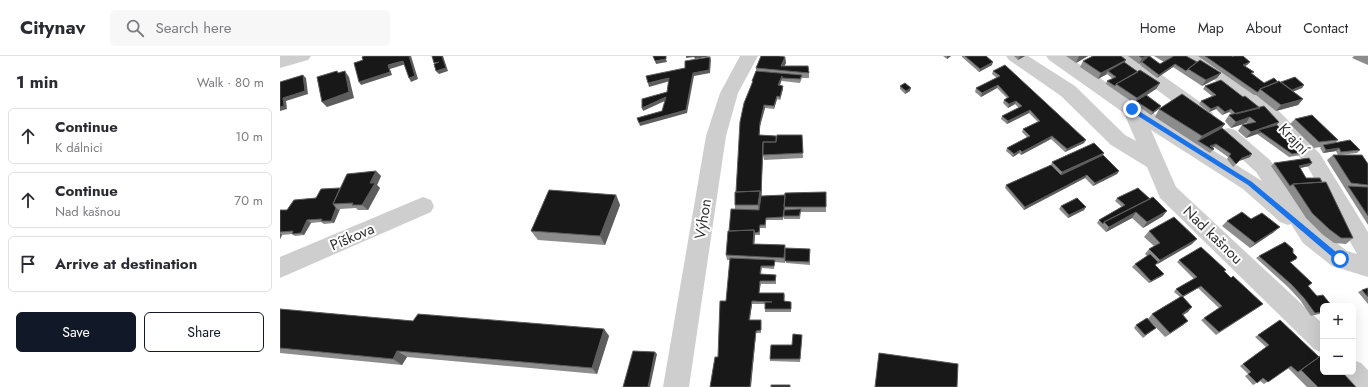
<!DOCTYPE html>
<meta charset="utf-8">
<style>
:root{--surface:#fff;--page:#f7f7f7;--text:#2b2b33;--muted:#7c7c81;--line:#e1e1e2;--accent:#111827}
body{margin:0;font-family:Jost,sans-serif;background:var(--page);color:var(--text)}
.controls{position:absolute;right:12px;bottom:12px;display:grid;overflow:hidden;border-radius:6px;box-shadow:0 4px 16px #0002}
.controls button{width:36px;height:36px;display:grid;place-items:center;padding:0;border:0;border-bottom:1px solid var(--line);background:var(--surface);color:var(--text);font:20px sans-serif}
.stop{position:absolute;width:12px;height:12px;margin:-9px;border:3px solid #1a73e8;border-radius:50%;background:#fff}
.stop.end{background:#1a73e8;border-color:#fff;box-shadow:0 1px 4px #0008}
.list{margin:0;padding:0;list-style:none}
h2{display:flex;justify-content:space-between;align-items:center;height:52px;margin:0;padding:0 16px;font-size:17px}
h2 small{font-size:13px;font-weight:400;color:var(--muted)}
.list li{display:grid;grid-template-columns:26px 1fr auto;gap:12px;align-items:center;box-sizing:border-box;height:56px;margin:0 8px 8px;padding:0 8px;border:1px solid var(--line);border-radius:6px}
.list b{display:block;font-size:15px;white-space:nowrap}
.list p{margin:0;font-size:13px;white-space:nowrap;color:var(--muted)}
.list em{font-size:13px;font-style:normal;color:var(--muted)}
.actions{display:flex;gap:8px;padding:12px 16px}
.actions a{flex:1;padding:9px 0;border:1px solid var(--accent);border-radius:6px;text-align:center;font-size:14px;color:var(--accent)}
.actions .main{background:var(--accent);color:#fff}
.icon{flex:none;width:22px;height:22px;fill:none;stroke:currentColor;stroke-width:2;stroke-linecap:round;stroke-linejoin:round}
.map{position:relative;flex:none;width:1088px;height:331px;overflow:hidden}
header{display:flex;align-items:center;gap:24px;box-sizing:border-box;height:56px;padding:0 20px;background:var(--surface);border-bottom:1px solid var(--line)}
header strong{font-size:19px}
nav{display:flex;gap:22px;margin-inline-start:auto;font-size:14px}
.search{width:280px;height:36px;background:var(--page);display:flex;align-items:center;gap:10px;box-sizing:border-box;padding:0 14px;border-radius:6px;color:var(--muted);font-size:15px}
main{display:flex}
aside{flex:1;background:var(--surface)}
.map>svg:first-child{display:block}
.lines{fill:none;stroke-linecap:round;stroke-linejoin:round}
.minor{fill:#cecece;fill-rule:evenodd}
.wall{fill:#8c8c8c}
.shaded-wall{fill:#5d5d5d}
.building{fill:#181818;stroke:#5d5d5d}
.route{fill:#1a73e8}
.labels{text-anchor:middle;stroke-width:4;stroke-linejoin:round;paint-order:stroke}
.street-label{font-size:15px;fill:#313131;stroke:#fff}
</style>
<header>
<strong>Citynav</strong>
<div class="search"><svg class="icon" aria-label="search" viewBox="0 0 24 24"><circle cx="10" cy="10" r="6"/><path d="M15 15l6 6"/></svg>Search here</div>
<nav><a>Home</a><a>Map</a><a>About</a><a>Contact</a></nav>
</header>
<main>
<aside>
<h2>1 min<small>Walk · 80 m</small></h2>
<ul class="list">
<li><svg class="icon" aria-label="ahead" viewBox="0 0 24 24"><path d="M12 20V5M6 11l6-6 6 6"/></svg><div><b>Continue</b><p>K dálnici</p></div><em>10 m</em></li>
<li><svg class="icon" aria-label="ahead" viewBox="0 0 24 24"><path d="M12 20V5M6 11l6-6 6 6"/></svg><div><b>Continue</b><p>Nad kašnou</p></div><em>70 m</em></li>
<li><svg class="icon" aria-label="arrive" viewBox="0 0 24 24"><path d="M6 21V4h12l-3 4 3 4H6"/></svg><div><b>Arrive at destination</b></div></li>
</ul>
<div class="actions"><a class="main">Save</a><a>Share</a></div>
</aside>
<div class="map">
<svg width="1088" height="331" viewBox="0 0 1088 331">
<rect width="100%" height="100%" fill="#fff"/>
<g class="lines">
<path class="minor" d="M0,0H31L28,4L0,12Z
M460,0H478L458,37L446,80L409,331H383L426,80L440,37Z
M726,0H748L795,30L845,79L856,85L844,57L769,4L766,0H787L859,48L982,125L976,116L941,84L938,79L941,74L948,72L955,74L990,104L1039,173L1067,195L1077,198L1026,108L987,67L936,25L901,4L898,0H920L948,17L1001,57L1040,98L1088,176V221L1052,210L1023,187L1011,168L1008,169L1000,166L963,133L871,74L896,131L1043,268V297L1034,293L880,142L867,111L831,89L781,40L729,4Z
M834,0H855L930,53L933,58L930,63L923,65L916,63L837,4Z
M143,141L151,144L154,150L151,156L0,222V201Z
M1073,304L1081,307L1088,314V331H1068L1063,325L1059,316H1073Z"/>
</g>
<path class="wall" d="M663,0H671L667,3Z
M682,0H706L712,9L699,16L682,1Z
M734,0H745L738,4Z
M786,0H808L796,7Z
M848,0H871H870L880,8L884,6L874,0H906L917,6L941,17L937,22L922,30L893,11L877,22L860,9L861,7L859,8Z
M918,0H952L970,6L967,9L965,10L974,16L972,18L984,27L998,26L1024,29L1022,32L1013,35L1023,43L1018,49L996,55L976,39H974Z
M1074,0H1088V9L1072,2Z
M505,1L506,7L504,10L529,17V22H522L520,27L502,25V23L500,29L503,33L500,44L497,43L494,53L485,52L480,70V79L496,80L500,79H522L523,102L484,104L483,99L481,140L505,139L546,136V156H521L520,163H504V159L503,164H486V172H480V179H475L474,188L505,189V192L530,196V209L506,207L505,197V207L495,206L494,213L482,212L481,218L496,219V228H481L479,237L505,239L504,245L511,246V256H485V248H472L470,264L481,267V277H476L438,301L446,245L450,204H447L446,199L449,175L455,153V149L472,28V25L476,15V12Z
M846,4L844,6L858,16L880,27L876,33L867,39L881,50L871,59L826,28L827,25L833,23L827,18L818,23L800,11L803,5Z
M713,15L804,87L785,96L771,83L741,99L739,97L733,101L726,95L727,92L747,81L742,76L743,73L758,66L749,57L727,68L721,63L722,60L739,52L735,48L728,52L723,47L724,44L727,42L717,32L701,41L695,36L696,32L717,22L712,18Z
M620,30L630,35L625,38L620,33Z
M925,30L963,41L999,66L997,69L1024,96L1021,99L1009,101L977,78L966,82L958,75L962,69L967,68L966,67L951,72L945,65L949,59H952L949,56L942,59L936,53L929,56L919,48L921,45L932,40L923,33Z
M879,53L945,68L942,72L970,101L959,105L953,111L947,103L948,101L934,91L932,92L934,93L930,97L875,61Z
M1015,63L1058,84L1055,87L1080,94L1077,97L1060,99L1088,108V169L1047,104L1053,99H1058L1056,95L1043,97L1040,92L1041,91L1034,92L1010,68Z
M824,97L823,99L839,115L837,118L813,130L805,122L744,154L725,132L726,129L771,109L772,106Z
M994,107H1032L1029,110L1020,112L1026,122L1073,182L1066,188L1054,187L1042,178L1026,162L1007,133L991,110Z
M96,115L101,120L97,129L100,132L88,154H78L76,152L60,153L54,167L44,168L41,166L31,167L24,179L15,180L12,178L2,179L0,183V154H7L36,142L60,132Z
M336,139L340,149L325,189L258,184L251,175Z
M837,142L883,160L863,172L852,162L826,176L817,167L819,164L842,151L835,145Z
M781,150L804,154L788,162L779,153Z
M971,163L994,176L970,192L942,170L947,165Z
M869,175L912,188L876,208L875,209L882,220L869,227L852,211L855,208L867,200L865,198L869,193L874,190L864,181Z
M1013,197L1016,203L1010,207L1043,250V257L1031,260L1020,244L1008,231L976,202L979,200Z
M899,204L944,216L979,251L936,279L921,264L939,252L918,232L903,241L912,251L903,259V269L885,281L868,263L872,258L900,241L894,236L896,233L914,223L897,206Z
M1088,232V248L1078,236L1082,234Z
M0,253L133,265L324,273L329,280L317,318L127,301L122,309L0,297Z
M1000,264L1039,301L1042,299L1076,331H1027L1008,312L984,328L980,325L973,329L965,320L968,318L960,310L986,291L975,281Z
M856,269L876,272L863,282L854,272Z
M522,281L520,306L490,305V303L512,289Z
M599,297L677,331H595Z"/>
<path class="shaded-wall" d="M129,0H131L138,23L131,26L129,22Z
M162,0H163L168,15L159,18L156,15Z
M406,0H431L415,3L414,1L406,2Z
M667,0H671L667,3Z
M740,0H745L738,4Z
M799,0H808L796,7Z
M866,0H871L859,8L862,2Z
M430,1L431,4L430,17L414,20L407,57L360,70L359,67L406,54L413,17Z
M505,1L506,7L502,15L501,10Z
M386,3L387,6L376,8L375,5Z
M846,4L843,9L828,15L826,18H827L818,23L821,17Z
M123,5L126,8L110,13L112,19L81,29L79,26L108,9Z
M713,6L712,9L699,16L700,13Z
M970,6L967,9L961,12L963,9Z
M895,8L893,11L877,22L879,19Z
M65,15L69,21L74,42L47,51L42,46Z
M941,17L937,22L922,30L926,24Z
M23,19L26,22L28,38L6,45L7,53L0,55V51L3,42Z
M502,20V23L499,32L498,29Z
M389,22L390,25L369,31L368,27Z
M880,27L876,33L857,45H856L857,42Z
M718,29L717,32L701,41L702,37Z
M1024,29L1022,32L1005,39L1008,36Z
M503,30V33L500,44V41Z
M631,32L630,35L625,38L626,35Z
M497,40V43L494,53V50Z
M386,41L387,44L363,55L362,52Z
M1023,43L1018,49L996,55L1001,49Z
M736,45L735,48L728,52L729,48Z
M484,49L485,52L480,70L479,82L480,67Z
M881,50L879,53L871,59L873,56Z
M938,50L936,53L929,56L931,53Z
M951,53L949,56L942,59L945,56Z
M750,54L749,57L727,68L728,65Z
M970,61L966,67L951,72L956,66Z
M999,66L994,72L966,82L971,76Z
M945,68L939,75L918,85L922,80Z
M772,80L771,83L741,99L742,96Z
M806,84L804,87L785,96L787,93Z
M936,88L934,91L930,93V90Z
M483,89L481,142L479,156L478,149Z
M1059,92L1056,95L1043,97L1046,94Z
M740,94L739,97L733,101L734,98Z
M824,97L821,102L779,122L782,116Z
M972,98L970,101L959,105L953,111L962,102Z
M1032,107L1029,110L1016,113L1019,110Z
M96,115L101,120L97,129L100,132L88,154L82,149L90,127Z
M839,115L837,118L813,130L815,127Z
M807,119L805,122L744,154L745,151Z
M336,139L340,149L325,189L320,180Z
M806,151L804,154L788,162L789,159Z
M56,152L58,154L60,153L54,167L51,165Z
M887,155L883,160L863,172L867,166Z
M856,156L852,162L826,176L829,171Z
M27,164L31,167L24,179L21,177Z
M1000,171L994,176L970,192L975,187Z
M474,174L475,179L474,193L473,188Z
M0,177L2,179L0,183Z
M917,183L912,188L876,209L880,204Z
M884,218L882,220L869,227L871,225Z
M921,230L918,232L901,242L903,240Z
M472,245V248L469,267V264Z
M912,251L908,256L897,263L902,258Z
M908,265L903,269L885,281L890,277Z
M324,273L329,280L317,318L312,312Z
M476,275V277L471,331H470Z
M117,295L127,301L122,309L113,303Z
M375,296L377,298L370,331H368Z"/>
<path class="building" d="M84,0H129L135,20L129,22L123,5L108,9L110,16L79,26L74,7L83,4L82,1Z
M152,0H162L166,12L156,15L154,8L159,6L154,7Z
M373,0H386V3L375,5Z
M481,0H499L505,1L501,10H528L529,17L476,12Z
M685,0H706L713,6L700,13Z
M813,0H841L846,4L821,17L803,5Z
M859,0H866L862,2Z
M869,0L880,8L894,0H906L917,6L908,13L906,15L895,8L879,19L862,6Z
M925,0H952L953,1L954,0H963L970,6L963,9L974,16L971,17L984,27L994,22L998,26L980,33L978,36H977Z
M430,1L429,14L413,17L406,54L359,67L357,62L382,55L386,41L362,52V43L387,36L389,22L368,27L366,20L405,12V5Z
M920,4L941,17L926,24L908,13Z
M844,6L858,16L836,28L835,30L827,25L836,21L828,15Z
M725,9L806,84L787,93L772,80L742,96L740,94L734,98L727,92L750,80L743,73L760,65L750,54L728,65L722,60L742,50L736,45L729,48L724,44L729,41L718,29L702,37L696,32L720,20L713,15Z
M860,14L880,27L857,42L836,28Z
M57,15L58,17L65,15L69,36L42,46L37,21Z
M476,15L522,19L520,23L502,22V20L498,29L503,30L500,41L497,40L494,50L484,49L480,67L479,79L496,80V86H483L481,140L480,135L456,136L460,66L464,47L473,25H472Z
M23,19L25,35L3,42L4,50L0,51V26Z
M1015,21L1024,29L1012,34L1001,26Z
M941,24L963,41L965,40L980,52L956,58L951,53L945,56L938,50L931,53L921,45L936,39L925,30Z
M999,25L1023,43L1001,49L980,33Z
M625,27L631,32L626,35L620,30Z
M902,38L945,68L922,80L879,53Z
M866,39L881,50L873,56L856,45Z
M984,50L999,66L971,76L962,69L976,66L970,61L956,66L949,59Z
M1032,59L1058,84L1039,86L1015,63Z
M997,69L1024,96L1012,98L978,74Z
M942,72L972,98L962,102L956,108L949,100L951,98L936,88L930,90L934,93L933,94L918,85Z
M497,79H522L523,97L483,99V86H496Z
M1070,84L1080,94L1061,96L1059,92L1046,94L1043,89Z
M814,87L824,97L782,116L772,106Z
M823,99L839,115L815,127L807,119L745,151L726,129L771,109L781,119Z
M1053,99H1082L1088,108V129L1071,127Z
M1029,102L1032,107L1019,110L1026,122H1040L1042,126L1013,128L1010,130L994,107Z
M96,115L90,127H95L82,149H72L73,147L53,148L67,118Z
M1046,126L1073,182H1061L1049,173L1032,157L1013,128Z
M1068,130L1085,131H1088V160Z
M60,132L53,148L56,152L51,165H41L42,163L27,164L21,177L12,178L13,175L0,176V154H7L14,144L36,142L41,133Z
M858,132L870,143L824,166L823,168L819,164L845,149L837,142Z
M269,134L336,139L320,180L251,175Z
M480,135L478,149H455V136Z
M546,136V151H504L505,137Z
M505,139L504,154L521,153L519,160H504V154L503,161L486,162L485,169H480L479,176L475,177L474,174L449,175L451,153L479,154L481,140Z
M873,141L887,155L867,166L856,156L829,171L824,166Z
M797,142L806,151L789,159L781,150Z
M962,156L971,163L982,157L1000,171L975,187L947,165Z
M894,161L917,183L880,204L869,193L880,187L869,175Z
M474,174L473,188L505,189L504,202L446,199L448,175Z
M1005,186L1013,193V197L1017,201L1016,203L1010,206L1032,227L1028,230L1037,240L1043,239L1052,250H1043V256L1035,257L1024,242L1011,228L979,200Z
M921,191L946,214L944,215L951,222L953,220L983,248L939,276L924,262L942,250L921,230L903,240L896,233L917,221L899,204Z
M505,192L530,193L529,206L505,205Z
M870,198L878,206L875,209L884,218L871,225L855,208Z
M450,202L495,204L494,210H481L480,218L496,219L495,225H480L479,237H504V245L511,246V253H485V246H492L472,245L469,264H481V274L476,275L470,331H430L435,301H438L440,245H446Z
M1088,232V241L1082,234Z
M902,240L912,251L902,258L908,265L890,277L872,258Z
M0,253L133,265L138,258L324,273L312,312L117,295L113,303L0,292Z
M867,262L876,272L865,279L856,269Z
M1000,264L1039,301L1018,316L1011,310L988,326L983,322L977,327L968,318L971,316L963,308L989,289L978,279Z
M513,278L522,279L520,303H490L491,289H512Z
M353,295L375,296L368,331H343Z
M599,297L678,308L677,331H595Z
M1042,299L1043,300V316H1062L1076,331H1038L1021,314Z
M491,329H510V331H491Z"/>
<path class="route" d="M850,52H854L972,126L1062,201V205H1057L968,129L850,55Z"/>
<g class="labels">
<g class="street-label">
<text transform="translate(1014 83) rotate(46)" y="5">Krajní</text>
<text transform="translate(423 163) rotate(-81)" y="5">Výhon</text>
<text transform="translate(933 179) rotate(44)" y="5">Nad kašnou</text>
<text transform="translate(72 181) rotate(-23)" y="5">Píškova</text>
</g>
</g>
</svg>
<div class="controls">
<button>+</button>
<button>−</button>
</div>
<div class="stop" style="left:1060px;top:203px"></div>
<div class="stop end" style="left:852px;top:53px"></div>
</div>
</main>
